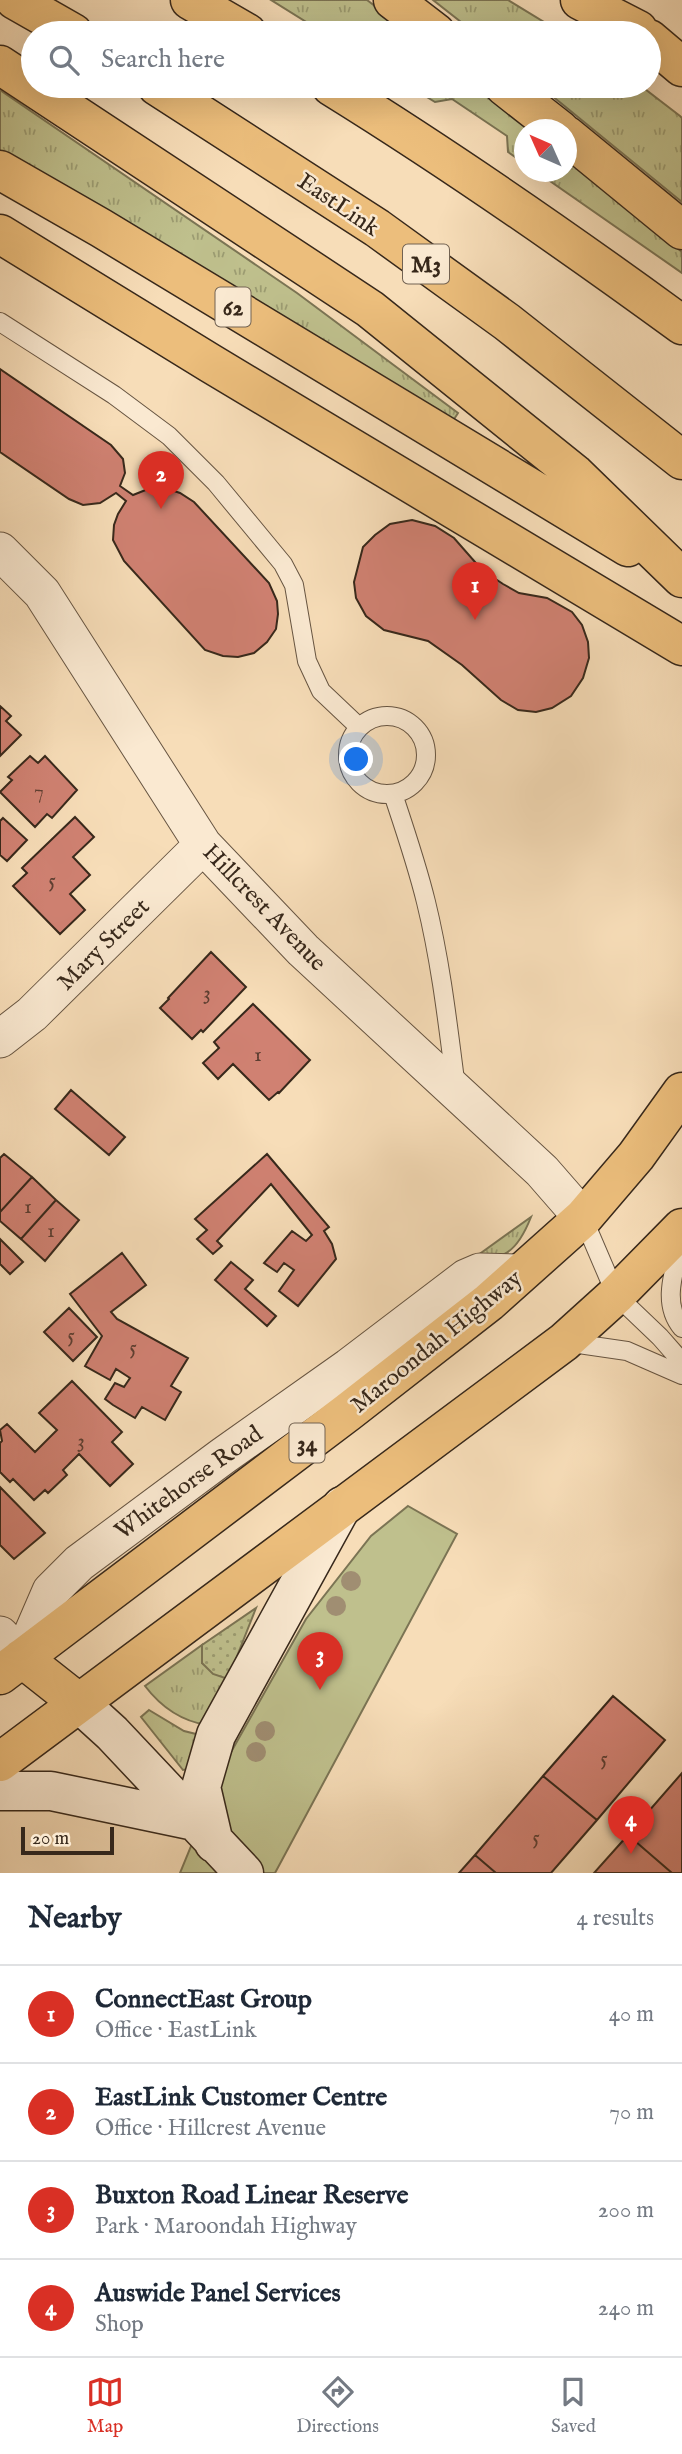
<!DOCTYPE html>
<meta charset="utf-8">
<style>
:root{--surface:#fff;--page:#f2f2f3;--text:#1f2937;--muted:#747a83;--line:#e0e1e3;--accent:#d93025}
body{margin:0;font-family:"IM FELL English",serif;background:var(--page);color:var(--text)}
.compass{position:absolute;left:514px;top:119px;width:63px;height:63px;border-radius:50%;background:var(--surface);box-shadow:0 7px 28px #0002;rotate:315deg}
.scale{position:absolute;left:21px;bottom:18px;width:93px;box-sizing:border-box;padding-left:7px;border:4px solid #37281b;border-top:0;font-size:19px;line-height:24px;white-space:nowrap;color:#37281b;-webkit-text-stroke:5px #fae9d1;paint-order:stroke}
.you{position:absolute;left:357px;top:760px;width:24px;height:24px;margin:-18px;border:5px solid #fff;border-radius:50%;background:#1a73e8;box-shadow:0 0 0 10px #1a73e833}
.badge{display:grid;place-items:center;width:46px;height:46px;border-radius:50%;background:var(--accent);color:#fff;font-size:23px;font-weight:700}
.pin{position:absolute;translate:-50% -58px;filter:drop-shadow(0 2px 4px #0008)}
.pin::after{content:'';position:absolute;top:37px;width:24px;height:21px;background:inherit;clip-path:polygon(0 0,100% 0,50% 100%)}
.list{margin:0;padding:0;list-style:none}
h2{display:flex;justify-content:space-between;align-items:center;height:91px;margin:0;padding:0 28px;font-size:30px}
h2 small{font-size:23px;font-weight:400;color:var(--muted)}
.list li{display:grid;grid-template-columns:46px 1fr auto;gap:21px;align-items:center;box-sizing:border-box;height:98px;padding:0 28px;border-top:2px solid var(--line)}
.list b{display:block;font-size:26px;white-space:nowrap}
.list p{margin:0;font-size:23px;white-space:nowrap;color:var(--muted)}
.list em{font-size:23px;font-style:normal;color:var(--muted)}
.icon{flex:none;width:38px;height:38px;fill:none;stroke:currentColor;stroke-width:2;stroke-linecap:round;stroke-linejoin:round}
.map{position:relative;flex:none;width:682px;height:1873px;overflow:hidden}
.search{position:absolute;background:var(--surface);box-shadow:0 7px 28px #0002;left:21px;right:21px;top:21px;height:77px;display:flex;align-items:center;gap:18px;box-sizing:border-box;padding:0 24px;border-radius:38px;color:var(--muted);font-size:26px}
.sheet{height:483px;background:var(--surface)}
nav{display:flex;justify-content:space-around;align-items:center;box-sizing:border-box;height:98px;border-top:2px solid var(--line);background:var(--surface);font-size:19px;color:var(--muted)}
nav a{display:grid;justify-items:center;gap:4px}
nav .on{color:var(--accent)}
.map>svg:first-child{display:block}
.grass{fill:url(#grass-tufts);stroke:#7b7454;stroke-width:2}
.park{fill:#bfc08d;stroke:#7b7454;stroke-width:2}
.garden{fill:url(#garden-dots);stroke:#7b7454;stroke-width:2}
.building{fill:#d08172;stroke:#37281b;stroke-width:2}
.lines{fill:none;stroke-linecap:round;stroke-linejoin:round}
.service-casing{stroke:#675542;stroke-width:20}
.minor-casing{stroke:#675542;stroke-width:39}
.secondary-casing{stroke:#37281b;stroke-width:41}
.trunk-casing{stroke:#37281b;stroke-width:41}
.motorway-casing{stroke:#37281b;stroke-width:41}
.service{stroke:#fae9d1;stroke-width:18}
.minor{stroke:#fae9d1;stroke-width:37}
.secondary{stroke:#fae9d1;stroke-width:38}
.trunk{stroke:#ecbe7c;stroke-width:38}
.motorway{stroke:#ecbe7c;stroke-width:38}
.tree{fill:#a08e72}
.labels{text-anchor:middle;stroke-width:5;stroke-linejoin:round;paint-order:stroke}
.number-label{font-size:21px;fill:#5d3e31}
.shield{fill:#fae9d1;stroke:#726252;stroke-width:2}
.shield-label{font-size:23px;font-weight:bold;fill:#37281b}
.street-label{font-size:24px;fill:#37281b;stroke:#fae9d1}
</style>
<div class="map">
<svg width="682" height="1873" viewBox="0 0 682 1873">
<defs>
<pattern id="grass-tufts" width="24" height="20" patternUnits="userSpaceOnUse" patternTransform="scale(1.75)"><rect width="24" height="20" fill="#bfc08d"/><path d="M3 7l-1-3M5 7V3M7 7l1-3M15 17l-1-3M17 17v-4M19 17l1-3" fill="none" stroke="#9c9c72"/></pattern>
<pattern id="garden-dots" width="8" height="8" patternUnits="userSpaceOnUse" patternTransform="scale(1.75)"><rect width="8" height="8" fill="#bfc08d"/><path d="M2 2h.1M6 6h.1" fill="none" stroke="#9c9c72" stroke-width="1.8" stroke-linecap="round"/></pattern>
</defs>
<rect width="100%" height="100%" fill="#f7ddb8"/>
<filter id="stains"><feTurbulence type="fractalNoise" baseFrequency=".00286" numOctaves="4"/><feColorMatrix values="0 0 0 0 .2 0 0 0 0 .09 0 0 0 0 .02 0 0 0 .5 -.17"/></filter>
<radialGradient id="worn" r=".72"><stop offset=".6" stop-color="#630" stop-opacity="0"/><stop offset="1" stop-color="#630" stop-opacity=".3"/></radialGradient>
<path class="grass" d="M271,0H367L410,33H324Z
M433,0H508L562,33H475Z
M409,86H478L534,129L524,130V163L508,152L507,136L452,99L435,102Z
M540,86H641L680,116L682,118V202Z
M0,90L297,293L458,413L451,424L0,155Z
M567,156L682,252V273L537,172H566Z
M531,1217C516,1255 504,1258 467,1263Z
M202,1645V1663L228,1679L207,1725C181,1721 161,1707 145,1686Z
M149,1710L184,1731L200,1735L188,1769L183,1770L141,1717Z"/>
<path class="park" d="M408,1506L457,1534L275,1873H180L226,1761L306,1619L371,1536Z"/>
<path class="garden" d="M256,1608L228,1679L213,1674L202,1663V1645Z"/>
<path class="building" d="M0,369L111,445L123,459L125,473L120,486L133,495L148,489H168L180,493L194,502L269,583L277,601L278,614L276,629L267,642L254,653L238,657L223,656L205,650L124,561L113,540L114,525L118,514L126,501L116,493L100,503L83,505L69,499L0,452Z
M412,520L435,526L454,538L482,570L503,584L519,593L547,598L572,612L582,625L588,642L589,658L583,678L571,696L552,708L536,712L518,710L501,700L462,665L428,641L384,630L366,616L356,598L354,582L363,547L375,535L390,524Z
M0,706L11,716L6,721L21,735L0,756Z
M30,756L38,763L45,756L77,790L52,818L47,814L35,827L0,792L12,780L8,777Z
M75,817L94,837L73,857L90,875L70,894L85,910L60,934L13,886L27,873L22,868Z
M3,818L27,840L7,861L0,855V821Z
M211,952L246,987L203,1032L201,1030L192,1039L160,1008L169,999L168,998Z
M253,1004L310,1060L279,1093L278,1092L269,1100L233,1064L218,1079L203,1063L219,1048L214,1042Z
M71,1090L125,1137L109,1155L55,1109Z
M4,1154L32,1177L0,1212V1158Z
M267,1154L329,1227L324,1231L332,1244L336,1259L298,1306L279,1291L294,1270L284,1263L277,1272L264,1263L292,1231L306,1241L312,1235L271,1184L217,1241L222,1246L213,1254L197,1239L207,1230L195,1219Z
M32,1177L56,1200L21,1239L0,1221V1212Z
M56,1200L79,1220L45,1261L21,1239Z
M0,1239L23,1262L10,1274L0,1264Z
M122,1253L146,1285L111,1312L117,1319L188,1358L171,1386L181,1392L165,1420L142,1407L135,1418L113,1405L105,1399L115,1383L124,1387L130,1378L116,1369L110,1380L85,1366L102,1336L70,1294Z
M231,1262L253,1280L245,1289L276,1316L267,1326L215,1280Z
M69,1308L97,1337L73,1361L44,1332Z
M72,1381L122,1432L112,1442L133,1464L110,1486L79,1454L63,1470L67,1475L48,1493L45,1490L34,1500L13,1479L10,1482L0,1472V1443L2,1441L0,1430L7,1424L35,1452L57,1430L39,1413Z
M0,1487L45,1533L14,1559L0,1545Z
M613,1696L665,1740L597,1820L543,1776Z
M682,1773V1873H672L628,1835Z
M543,1776L597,1820L551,1873H496L475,1855Z
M628,1835L672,1873H594Z
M475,1855L496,1873H459Z"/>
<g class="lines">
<g class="service-casing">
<path id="service" d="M0,322L114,395L169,436L216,483L283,564L294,585L307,661L321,691L359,727
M348 755a39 39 0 1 1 78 0a39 39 0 1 1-78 0Z
M393,794C405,830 417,865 426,902C441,963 448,1026 456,1088
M583,1218L616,1295L660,1337L682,1362
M682,1237C676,1267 660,1302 682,1328
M565,1342L627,1351L682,1375"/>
</g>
<g class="minor-casing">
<path id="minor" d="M0,551L42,593L203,845L303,950L542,1171L583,1218
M0,1039L32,1014L203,845
M0,1635L22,1658L51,1591L79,1563L223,1456L349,1367L466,1278L480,1272L521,1273"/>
</g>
<g class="secondary-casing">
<path id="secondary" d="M79,1703L112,1733L244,1873
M0,1791H51L194,1821
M214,1843L201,1787L216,1735L342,1506"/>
</g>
<g class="trunk-casing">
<path id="trunk" d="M22,1658L79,1703
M0,1675L348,1412L489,1302L583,1218L636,1156L682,1092
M0,1762L564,1342L616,1295L682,1228"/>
</g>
<g class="motorway-casing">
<path id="motorway" d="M15,0L73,33
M190,0L247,33
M393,0L436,33
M580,0L638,30
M649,39L682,67
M0,65L370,309L575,474L682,578
M157,86L377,228L507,322L682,460
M331,86C452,161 567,241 682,325
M504,86L560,130
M566,135L682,230
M0,170L101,228L628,547
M0,234L210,363L682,646"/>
</g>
<use href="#service" class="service"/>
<use href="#minor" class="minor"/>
<use href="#secondary" class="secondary"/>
<use href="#trunk" class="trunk"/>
<use href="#motorway" class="motorway"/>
</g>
<g class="tree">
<circle cx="351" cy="1581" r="10"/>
<circle cx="336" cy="1606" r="10"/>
<circle cx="265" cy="1731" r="10"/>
<circle cx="256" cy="1752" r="10"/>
</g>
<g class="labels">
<g class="number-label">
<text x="39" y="798">7</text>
<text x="52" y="887">5</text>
<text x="207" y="999">3</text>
<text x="258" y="1061">1</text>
<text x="28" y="1213">1</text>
<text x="51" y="1237">1</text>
<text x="71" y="1342">5</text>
<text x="133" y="1354">5</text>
<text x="81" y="1447">3</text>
<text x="604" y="1765">5</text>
<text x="536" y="1844">5</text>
</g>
<g class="shield">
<rect x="403" y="244.5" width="46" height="39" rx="5"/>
<rect x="215.5" y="287.5" width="35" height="39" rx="5"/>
<rect x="289.5" y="1423.5" width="35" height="39" rx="5"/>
</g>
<g class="shield-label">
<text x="426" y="272">M3</text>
<text x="233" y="315">62</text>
<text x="307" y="1451">34</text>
</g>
<g class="street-label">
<text transform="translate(339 204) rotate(34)" y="8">EastLink</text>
<text transform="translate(265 907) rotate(46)" y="8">Hillcrest Avenue</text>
<text transform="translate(103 944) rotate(-45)" y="8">Mary Street</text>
<text transform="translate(436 1341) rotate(-39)" y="8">Maroondah Highway</text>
<text transform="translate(188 1482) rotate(-36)" y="8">Whitehorse Road</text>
</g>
</g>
<rect width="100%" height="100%" filter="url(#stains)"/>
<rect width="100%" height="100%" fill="url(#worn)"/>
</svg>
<svg class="compass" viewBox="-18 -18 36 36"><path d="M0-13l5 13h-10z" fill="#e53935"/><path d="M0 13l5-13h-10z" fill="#747a83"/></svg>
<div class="scale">20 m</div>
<div class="you"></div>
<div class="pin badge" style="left:475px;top:620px">1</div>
<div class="pin badge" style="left:161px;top:509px">2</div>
<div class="pin badge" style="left:320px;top:1690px">3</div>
<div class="pin badge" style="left:631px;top:1854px">4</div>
<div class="search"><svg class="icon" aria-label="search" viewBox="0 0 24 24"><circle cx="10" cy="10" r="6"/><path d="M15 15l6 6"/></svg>Search here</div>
</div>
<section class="sheet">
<h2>Nearby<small>4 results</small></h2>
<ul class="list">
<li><span class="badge">1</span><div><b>ConnectEast Group</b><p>Office · EastLink</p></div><em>40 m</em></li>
<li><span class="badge">2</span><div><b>EastLink Customer Centre</b><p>Office · Hillcrest Avenue</p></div><em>70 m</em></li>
<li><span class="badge">3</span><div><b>Buxton Road Linear Reserve</b><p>Park · Maroondah Highway</p></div><em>200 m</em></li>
<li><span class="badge">4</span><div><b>Auswide Panel Services</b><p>Shop</p></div><em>240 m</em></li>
</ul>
</section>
<nav>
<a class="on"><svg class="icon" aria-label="map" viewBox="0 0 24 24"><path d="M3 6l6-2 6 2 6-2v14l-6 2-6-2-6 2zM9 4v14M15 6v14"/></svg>Map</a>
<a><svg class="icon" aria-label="directions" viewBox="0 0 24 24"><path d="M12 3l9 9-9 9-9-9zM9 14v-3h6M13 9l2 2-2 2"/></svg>Directions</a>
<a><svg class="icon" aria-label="saved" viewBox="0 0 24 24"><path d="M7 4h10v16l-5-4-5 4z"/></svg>Saved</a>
</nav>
